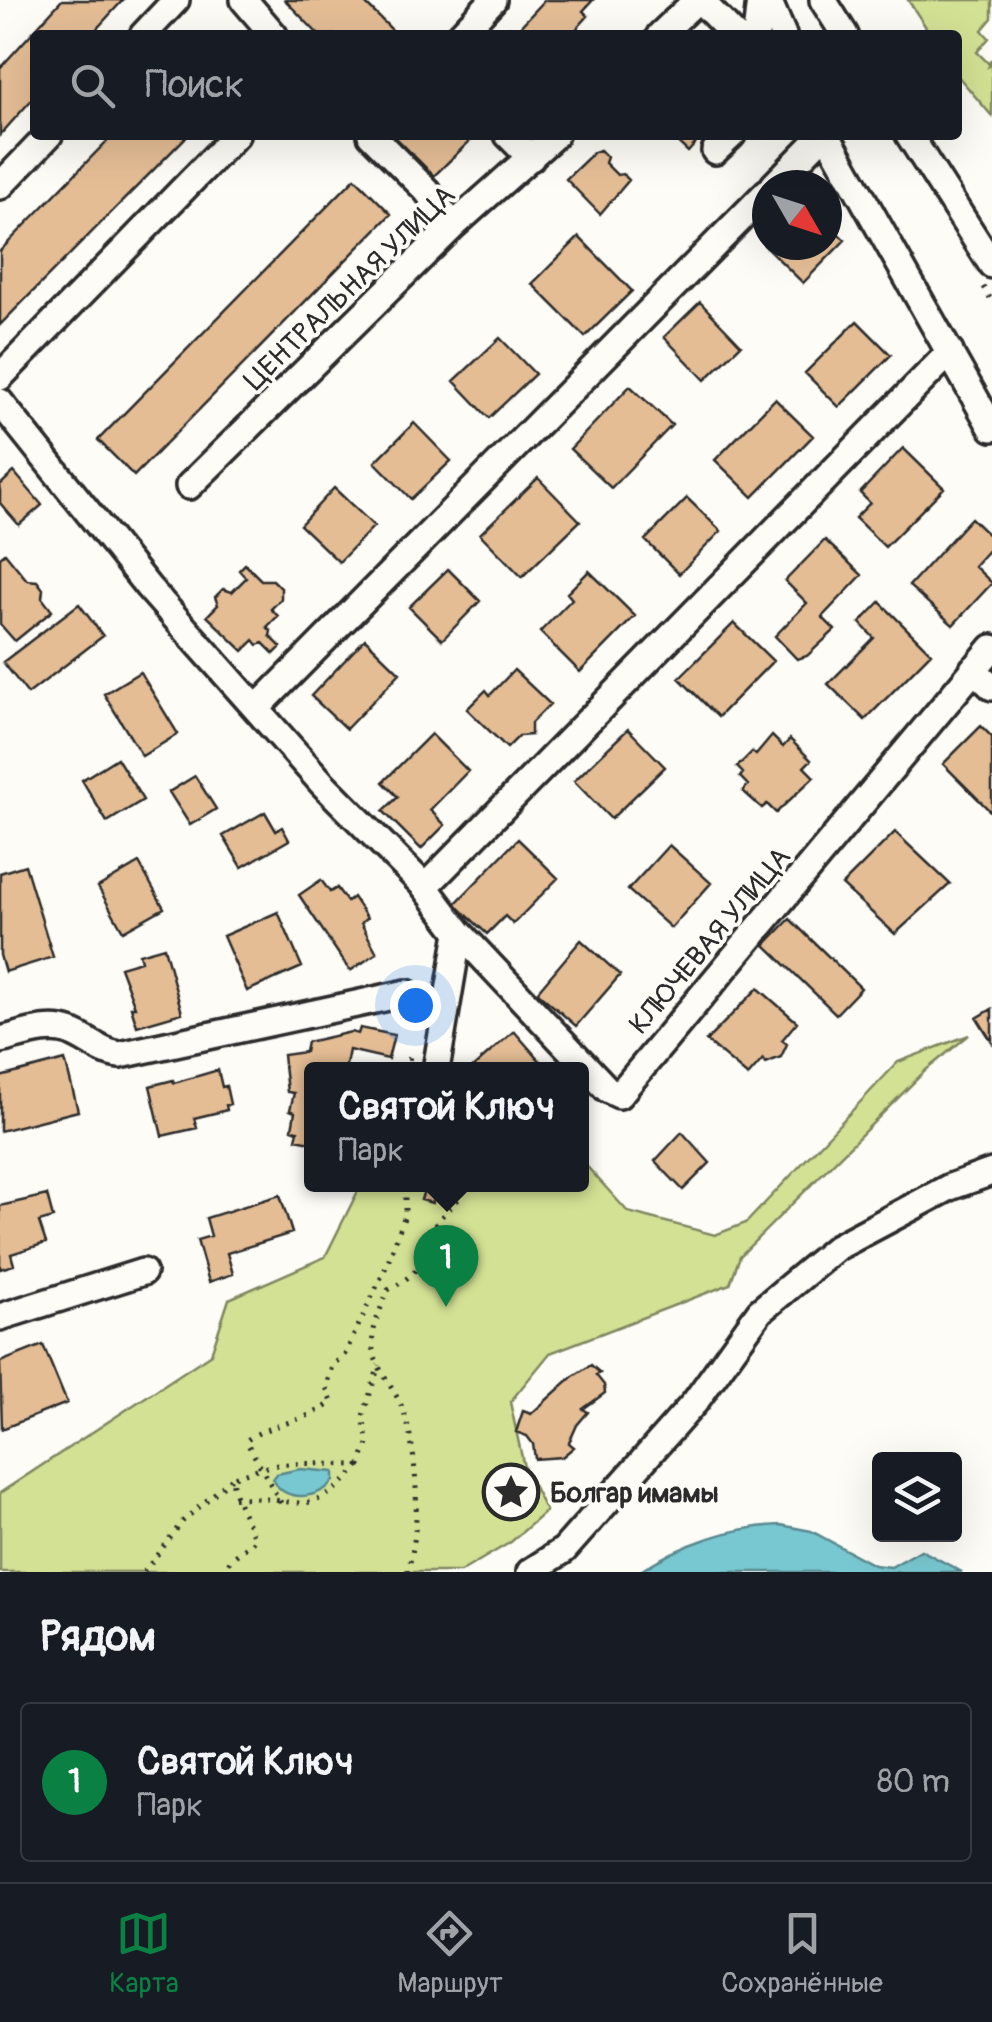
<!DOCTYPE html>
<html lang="ru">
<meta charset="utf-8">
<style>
:root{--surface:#171b24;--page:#20242c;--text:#f1f3f6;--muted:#9ea1a6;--line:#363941;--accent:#0b8043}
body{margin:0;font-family:Pangolin,sans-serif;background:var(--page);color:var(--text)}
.controls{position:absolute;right:30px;bottom:30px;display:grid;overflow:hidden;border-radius:10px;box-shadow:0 10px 40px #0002}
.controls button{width:90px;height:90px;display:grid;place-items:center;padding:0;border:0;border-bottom:2px solid var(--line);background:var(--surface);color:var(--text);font:50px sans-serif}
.compass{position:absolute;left:752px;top:170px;width:90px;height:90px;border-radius:50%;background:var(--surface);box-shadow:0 10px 40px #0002;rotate:129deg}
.you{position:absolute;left:415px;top:1005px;width:35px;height:35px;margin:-25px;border:8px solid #fff;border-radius:50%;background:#1a73e8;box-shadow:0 0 0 15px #1a73e833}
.badge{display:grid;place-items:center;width:65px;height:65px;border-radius:50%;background:var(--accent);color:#fff;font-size:32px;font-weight:700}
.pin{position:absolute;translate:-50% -82px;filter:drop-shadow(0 2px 5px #0008)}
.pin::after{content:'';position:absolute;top:52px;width:35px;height:30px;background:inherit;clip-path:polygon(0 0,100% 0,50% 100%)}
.popup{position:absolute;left:304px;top:1062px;width:285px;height:130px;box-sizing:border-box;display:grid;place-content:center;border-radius:10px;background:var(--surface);filter:drop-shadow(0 2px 8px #0005);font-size:32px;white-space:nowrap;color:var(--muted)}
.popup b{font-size:38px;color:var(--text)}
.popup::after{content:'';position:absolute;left:50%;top:100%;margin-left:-20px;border:20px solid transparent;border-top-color:var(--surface)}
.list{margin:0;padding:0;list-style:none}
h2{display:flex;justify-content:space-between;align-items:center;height:130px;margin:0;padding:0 40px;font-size:42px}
h2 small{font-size:32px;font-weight:400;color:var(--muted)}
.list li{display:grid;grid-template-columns:65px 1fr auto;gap:30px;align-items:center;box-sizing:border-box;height:160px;margin:0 20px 20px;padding:0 20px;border:2px solid var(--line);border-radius:10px}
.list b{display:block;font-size:38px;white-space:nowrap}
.list p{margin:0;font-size:32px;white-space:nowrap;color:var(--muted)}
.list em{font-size:32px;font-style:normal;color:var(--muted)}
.icon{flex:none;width:55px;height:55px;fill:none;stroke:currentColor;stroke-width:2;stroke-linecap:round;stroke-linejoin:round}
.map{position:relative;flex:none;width:992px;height:1572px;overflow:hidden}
.search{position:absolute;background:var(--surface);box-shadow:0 10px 40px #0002;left:30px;right:30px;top:30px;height:110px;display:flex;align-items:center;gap:25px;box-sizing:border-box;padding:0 35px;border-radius:10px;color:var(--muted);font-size:38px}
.sheet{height:310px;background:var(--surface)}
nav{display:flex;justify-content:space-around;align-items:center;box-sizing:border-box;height:140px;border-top:2px solid var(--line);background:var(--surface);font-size:28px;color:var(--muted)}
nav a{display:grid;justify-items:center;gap:5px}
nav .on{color:var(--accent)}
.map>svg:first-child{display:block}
.green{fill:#d3e194;stroke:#7f8660;stroke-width:2.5}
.water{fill:#78c8d1;stroke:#59898f;stroke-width:2.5}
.building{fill:#e4bd95;stroke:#2b2b2b;stroke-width:2.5}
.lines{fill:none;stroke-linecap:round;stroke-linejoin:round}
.minor-casing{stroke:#2b2b2b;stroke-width:32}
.path{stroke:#2b2b2b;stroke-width:5;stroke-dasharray:2.5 8;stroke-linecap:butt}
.minor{stroke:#fdfcf7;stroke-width:25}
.labels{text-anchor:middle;stroke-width:8;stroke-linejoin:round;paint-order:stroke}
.street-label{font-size:28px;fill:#2b2b2b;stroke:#fdfcf7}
.poi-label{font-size:28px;font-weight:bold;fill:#2b2b2b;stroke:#fdfcf7;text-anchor:start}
</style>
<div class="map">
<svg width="992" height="1572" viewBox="0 0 992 1572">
<rect width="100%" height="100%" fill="#fdfcf7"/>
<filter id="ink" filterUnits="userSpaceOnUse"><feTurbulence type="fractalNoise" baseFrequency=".01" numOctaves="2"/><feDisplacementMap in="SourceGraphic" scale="20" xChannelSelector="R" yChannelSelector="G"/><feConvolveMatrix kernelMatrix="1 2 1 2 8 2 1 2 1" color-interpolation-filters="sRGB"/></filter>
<g filter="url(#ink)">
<path class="green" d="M908,0H992V18L982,30L989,38L977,52L988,63L992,59L989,66L992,64V116L957,75V35H931Z
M969,1035L926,1070L740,1256L730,1284L550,1353L510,1402L524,1467L546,1511L511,1542L460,1572H0V1493L211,1354L229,1299L325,1257L361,1185L581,1184V1160L628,1212L715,1235L746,1223L898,1062Z"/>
<path class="water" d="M300,1469L334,1472V1480C320,1500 283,1503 273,1479L277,1474Z
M781,1525L811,1531L874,1565L891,1567L921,1550L962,1572H639C680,1544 732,1527 781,1525Z"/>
<path class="building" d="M62,0H123L91,35H35V96L0,135V68Z
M285,0H362L397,35H319Z
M545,0H593L583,11L588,16L571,35H502L509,27L515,32Z
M113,135H188L0,325V251Z
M393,135H472L474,137L434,176Z
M670,135H703L688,152Z
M600,150L607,157L605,163L617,175L623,174L629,180L600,214L566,179L594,152Z
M355,178L391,214L134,476L98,440Z
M827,223L845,240L803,283L765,246L827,245Z
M579,237L632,291L585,337L532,284Z
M700,302L741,345L705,380L664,337Z
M857,321L891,355L839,407L805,373Z
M500,338L535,374L489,418L454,381Z
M630,386L672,425L611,488L570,449Z
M775,399L813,436L753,497L715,460Z
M414,423L451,461L411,499L375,462Z
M903,448L944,488L885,547L855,518L870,503L860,493Z
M14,472L42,505L19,525L0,503V485Z
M538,478L580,521L522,577L480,534Z
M334,488L374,526L339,562L300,525Z
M687,498L721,531L679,574L645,540Z
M971,518L992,538V546L974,566L992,583L953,625L909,586Z
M825,540L862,575L822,617L835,630L807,656L797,659L775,636L807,603L785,581Z
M5,553L27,580L37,581L43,589L42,598L52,611L15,641L0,624V557Z
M245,564L261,580H273L281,588V599L271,609L278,616L267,627L271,631L270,636L281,647L274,654L263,643L258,645L254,640L243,651L207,616L218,605L215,597L223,589L232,592L246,578L239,570Z
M448,569L480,601L442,640L409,607Z
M589,571L635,616L580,672L540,632L572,599L567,593Z
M880,602L931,653L865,720L828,684L874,638L860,623Z
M79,604L103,636L28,694L3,662Z
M734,623L773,661L718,717L679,678Z
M365,639L400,673L346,729L311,696Z
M514,670L550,704L531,723V735L519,736L507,748L467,709L486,690L490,695Z
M140,672L178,734L142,756L104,694Z
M981,726L992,737V813L943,764Z
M628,729L665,767L611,819L574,781Z
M431,734L468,771L430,810L445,825L421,849L383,811L398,797L383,782Z
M772,736L783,747L790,739L811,760L804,767L814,777L776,813L767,804L762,808L743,791L748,785L740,777L743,773L737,767L752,752L756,755Z
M117,758L143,800L107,822L82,780Z
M195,776L216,809L190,825L169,792Z
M265,812L276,831L282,827L289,840L242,867L223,836Z
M895,832L950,884L895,934L842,885Z
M518,839L558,878L513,924L505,916L487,934L455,904Z
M669,845L711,883L671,928L628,890Z
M139,863L164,908L123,931L98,887Z
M25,865L53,957L5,972L0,955V873Z
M321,880L330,892L337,888L347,902L353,897L367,918L361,923L377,953L350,971L299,895Z
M278,912L302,967L247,991L223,936Z
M790,919L861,988L836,1014L765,945Z
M581,940L620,975L576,1026L537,992Z
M164,947L182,1013L137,1026L131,1007H135L120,967L141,961L139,954Z
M758,988L797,1022L782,1040L787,1044L781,1057L766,1063L763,1059L748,1076L706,1041Z
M992,1009V1042L977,1018Z
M360,1028L394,1035L388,1059L349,1050L345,1070H311V1142L296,1139L298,1131L292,1129L295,1112L290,1110L294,1093L287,1092L283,1055L305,1052L307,1042L351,1032L358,1034Z
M514,1031L548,1070H470Z
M65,1060L78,1111L0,1131V1077Z
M218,1070L222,1087L226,1086L230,1104L226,1105L227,1110L194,1118L197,1128L162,1136L150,1086L173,1080L174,1083Z
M682,1132L710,1163L683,1190L655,1161Z
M426,1184H438L432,1203L421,1200Z
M47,1195L53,1218L39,1222L46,1243L11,1254L14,1265L0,1269V1206Z
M280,1195L292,1233L227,1253L233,1274L209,1282L197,1240L211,1236L206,1218Z
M43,1345L67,1403L2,1429L0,1362Z
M591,1365L600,1373L596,1375L604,1385L605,1393L583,1409L588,1412L577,1425L569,1443L574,1447L562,1457L535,1459L533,1444L527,1436L516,1432L523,1411L531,1414L572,1377Z"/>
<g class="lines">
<g class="minor-casing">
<path id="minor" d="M244,0L274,35
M700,0L734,35
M768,0L783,35
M823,0L845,35
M143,35L176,0
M460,35L493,0
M660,35L697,0
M756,35L760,0
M371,135L427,191L453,226
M508,135L531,158
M827,135L992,428
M909,135L992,265
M715,151L732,135
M774,185L823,135
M0,186L49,135
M0,377L236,135
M0,402L148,587L322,783L425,887L459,932L607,1089L619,1095L992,648
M189,486L453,226L555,135
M973,669L992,687
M257,708L767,192
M425,887L950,352
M0,1040C22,1035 48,1024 70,1032C88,1039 101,1053 120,1055L407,993
M436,1070L459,932
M0,1317L143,1272
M530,1572L564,1550L695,1402L760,1311L837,1247L950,1187L992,1172"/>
</g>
<path class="path" d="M983,287L992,301
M407,1070L410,1056
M234,1498C300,1495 306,1525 360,1465
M281,1503L246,1441C268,1423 306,1423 332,1402L326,1387L332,1366L345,1354L386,1267L405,1215V1184
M144,1572L183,1521L232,1478
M223,1572L231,1559L255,1541C248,1519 234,1501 232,1478C282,1457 308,1465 360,1465L368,1444L363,1416L379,1365
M407,1572C422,1531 418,1445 401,1405C393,1387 377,1370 373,1350C370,1331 381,1308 388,1290C432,1267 416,1256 438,1221C443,1213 453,1207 459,1198L458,1184"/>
<use href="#minor" class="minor"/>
</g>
</g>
<defs>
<g id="sight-ring" transform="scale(2.875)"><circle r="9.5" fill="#fdfcf7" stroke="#2b2b2b" stroke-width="1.5"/><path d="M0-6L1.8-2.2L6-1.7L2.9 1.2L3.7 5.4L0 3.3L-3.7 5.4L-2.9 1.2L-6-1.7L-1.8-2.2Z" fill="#2b2b2b"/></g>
</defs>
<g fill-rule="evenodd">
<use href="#sight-ring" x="511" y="1492"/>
</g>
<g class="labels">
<g class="street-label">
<text transform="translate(349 287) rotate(-44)" y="10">ЦЕНТРАЛЬНАЯ УЛИЦА</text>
<text transform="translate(709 940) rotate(-50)" y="10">КЛЮЧЕВАЯ УЛИЦА</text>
</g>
<g class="poi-label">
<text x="550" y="1502">Болгар имамы</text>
</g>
</g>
</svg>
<div class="controls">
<button><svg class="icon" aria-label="layers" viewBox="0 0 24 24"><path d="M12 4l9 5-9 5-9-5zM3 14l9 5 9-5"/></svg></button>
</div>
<svg class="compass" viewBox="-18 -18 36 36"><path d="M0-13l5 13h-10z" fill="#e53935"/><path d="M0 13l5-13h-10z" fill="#9ea1a6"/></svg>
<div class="you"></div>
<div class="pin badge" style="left:446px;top:1307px">1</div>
<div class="popup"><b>Святой Ключ</b>Парк</div>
<div class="search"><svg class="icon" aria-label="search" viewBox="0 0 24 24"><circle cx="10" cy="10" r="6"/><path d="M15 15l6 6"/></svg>Поиск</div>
</div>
<section class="sheet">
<h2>Рядом<small></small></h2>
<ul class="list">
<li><span class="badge">1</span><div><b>Святой Ключ</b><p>Парк</p></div><em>80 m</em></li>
</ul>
</section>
<nav>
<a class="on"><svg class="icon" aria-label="map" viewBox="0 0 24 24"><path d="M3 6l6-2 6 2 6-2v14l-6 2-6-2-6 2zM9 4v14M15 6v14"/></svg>Карта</a>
<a><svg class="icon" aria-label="directions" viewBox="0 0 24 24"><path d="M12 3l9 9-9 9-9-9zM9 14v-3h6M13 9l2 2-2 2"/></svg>Маршрут</a>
<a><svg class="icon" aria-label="saved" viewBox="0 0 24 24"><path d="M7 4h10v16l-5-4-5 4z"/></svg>Сохранённые</a>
</nav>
